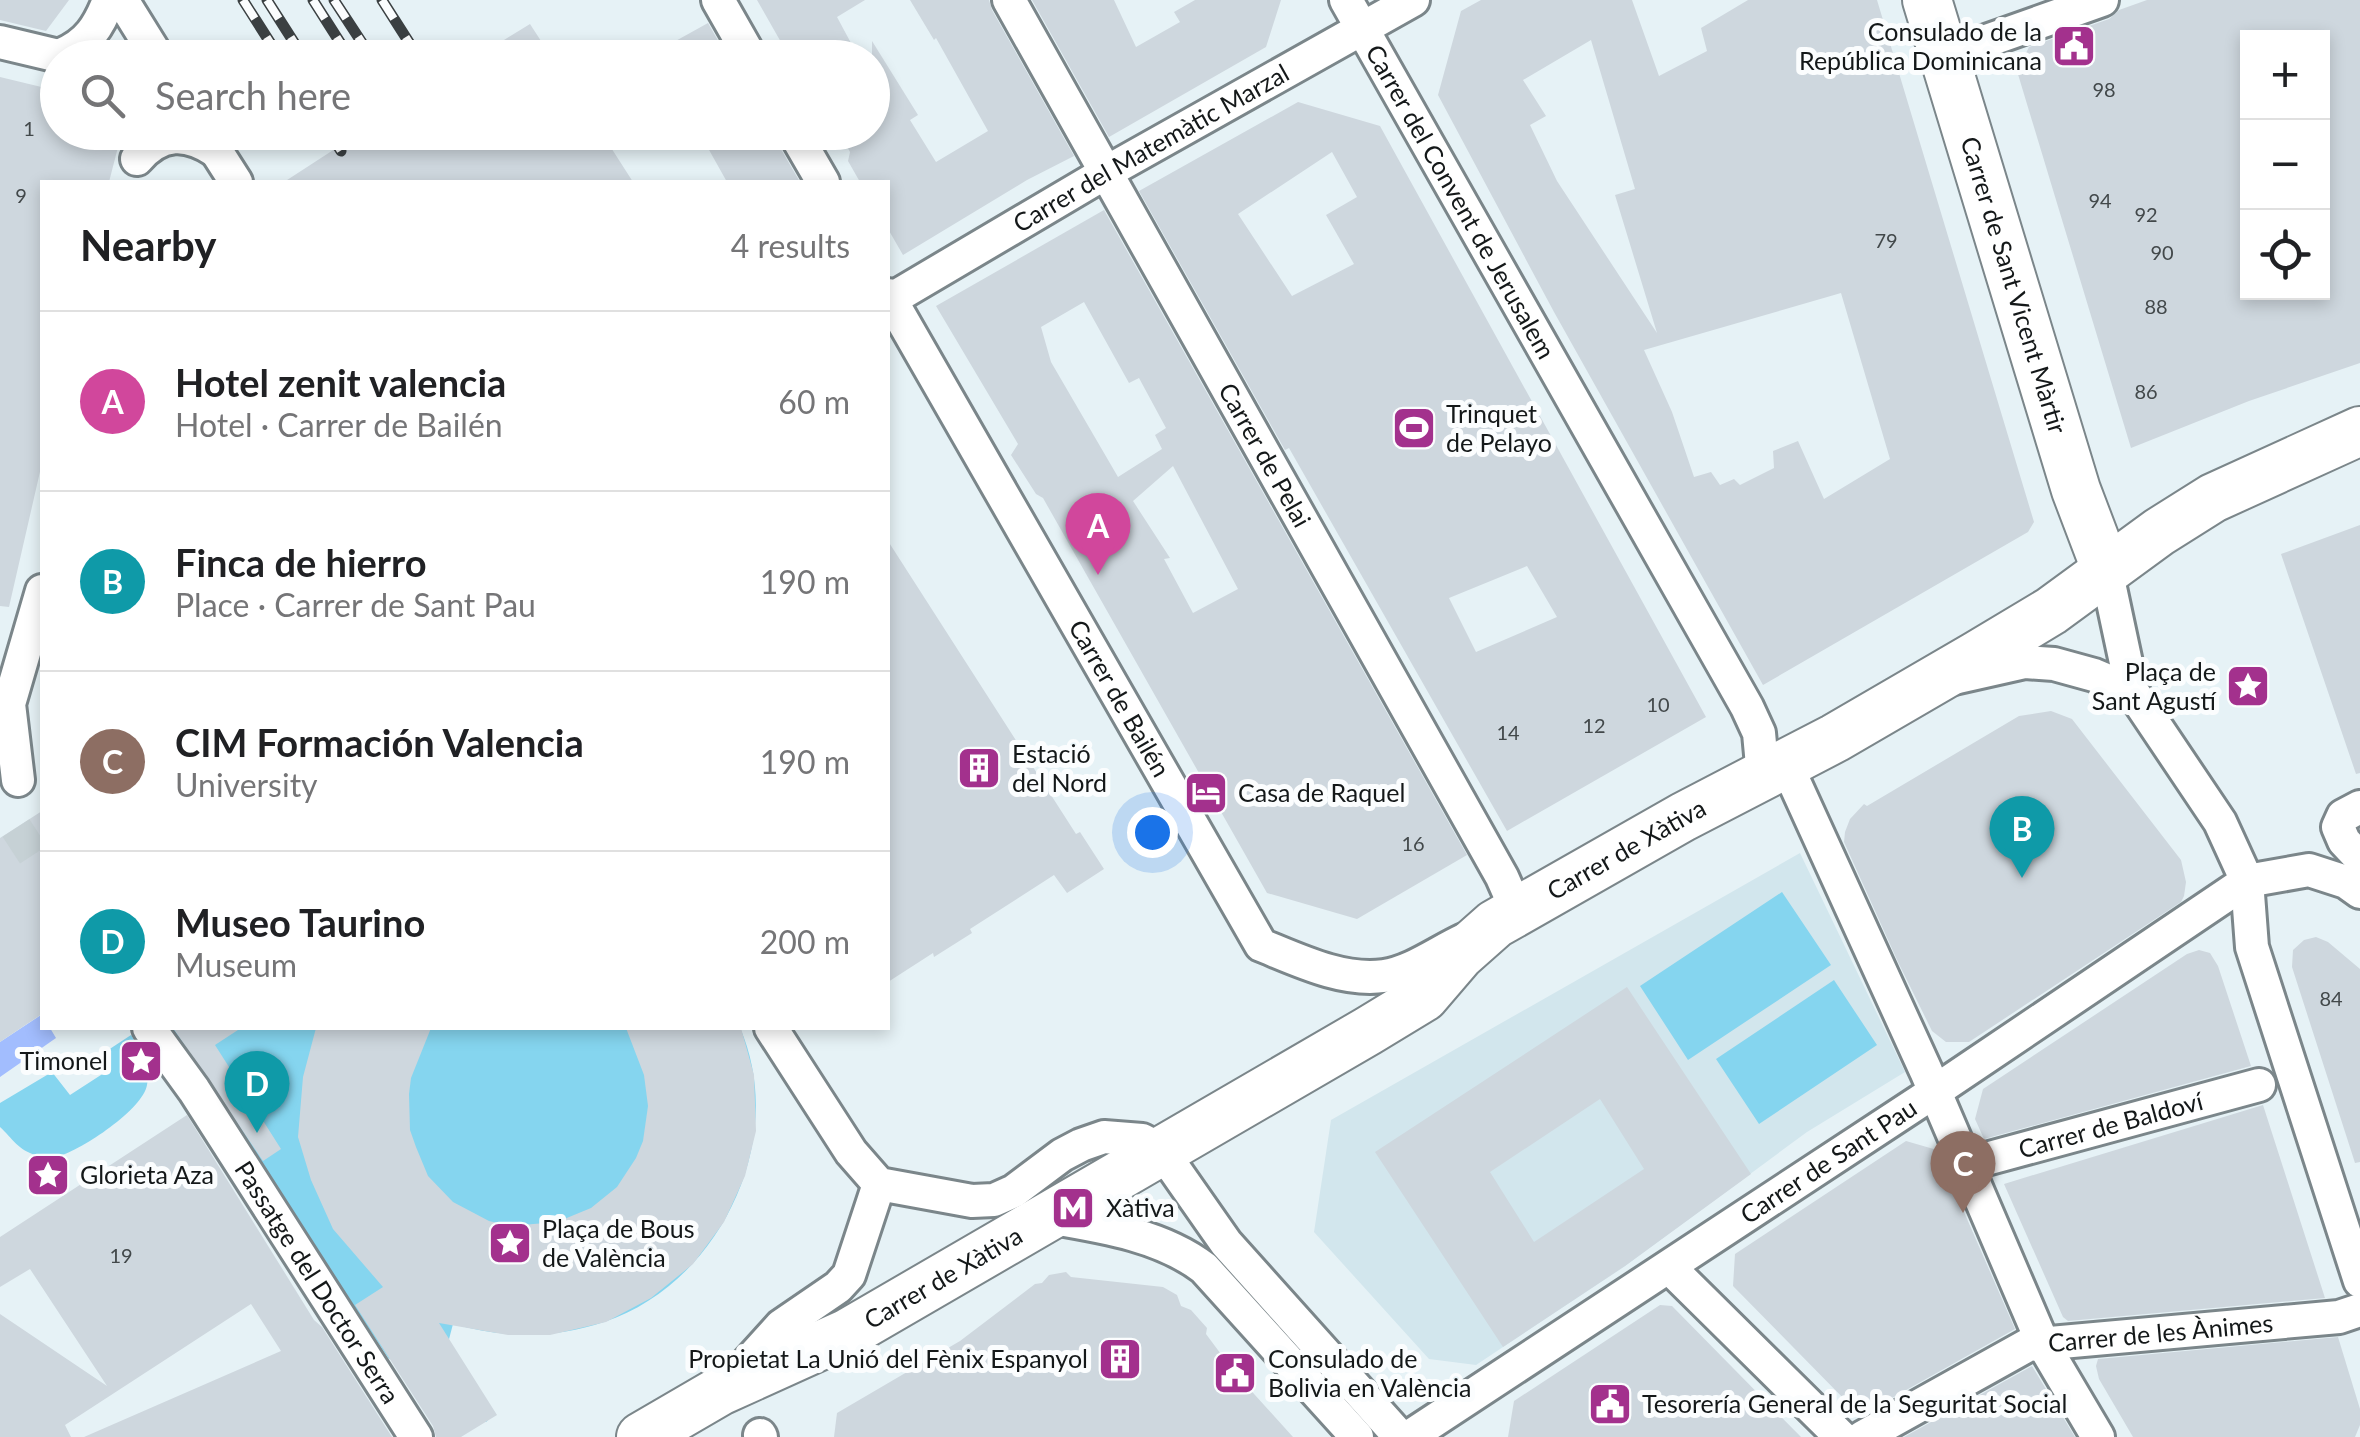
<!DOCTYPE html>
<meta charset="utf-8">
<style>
:root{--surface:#fff;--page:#f6f6f6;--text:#202124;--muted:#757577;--line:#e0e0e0;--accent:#a3318d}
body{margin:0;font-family:Lato,sans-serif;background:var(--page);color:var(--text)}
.controls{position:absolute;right:30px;top:30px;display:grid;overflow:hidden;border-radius:0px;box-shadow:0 5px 15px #0003}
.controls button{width:90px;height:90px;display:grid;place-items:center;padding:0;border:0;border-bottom:2px solid var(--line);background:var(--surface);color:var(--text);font:50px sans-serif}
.you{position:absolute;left:1152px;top:832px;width:35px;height:35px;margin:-25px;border:8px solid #fff;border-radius:50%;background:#1a73e8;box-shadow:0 0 0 15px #1a73e833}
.badge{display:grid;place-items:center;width:65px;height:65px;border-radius:50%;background:var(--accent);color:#fff;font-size:32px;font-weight:700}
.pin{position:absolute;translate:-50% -82px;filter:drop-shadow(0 2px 5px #0008)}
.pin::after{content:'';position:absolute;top:52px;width:35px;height:30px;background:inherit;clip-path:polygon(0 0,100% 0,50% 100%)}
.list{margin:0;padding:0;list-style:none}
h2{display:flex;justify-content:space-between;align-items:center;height:130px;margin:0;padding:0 40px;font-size:42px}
h2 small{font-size:32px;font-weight:400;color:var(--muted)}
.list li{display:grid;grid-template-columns:65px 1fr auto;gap:30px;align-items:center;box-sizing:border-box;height:180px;padding:0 40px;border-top:2px solid var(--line)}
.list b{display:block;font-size:38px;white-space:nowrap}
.list p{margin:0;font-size:32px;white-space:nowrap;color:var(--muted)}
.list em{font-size:32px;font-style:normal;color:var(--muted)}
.icon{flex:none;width:55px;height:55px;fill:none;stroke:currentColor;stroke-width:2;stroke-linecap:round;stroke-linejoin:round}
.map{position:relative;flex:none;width:2360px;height:1437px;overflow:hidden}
.search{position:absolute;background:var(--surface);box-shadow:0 5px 15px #0003;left:40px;top:40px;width:850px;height:110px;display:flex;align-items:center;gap:25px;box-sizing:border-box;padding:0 35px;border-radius:55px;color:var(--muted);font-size:38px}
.panel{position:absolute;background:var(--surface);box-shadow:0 5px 15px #0003;left:40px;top:180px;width:850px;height:850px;border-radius:0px}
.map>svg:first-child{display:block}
.built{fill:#d2e6ed}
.green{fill:#85d5ef}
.water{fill:#a2bdfe}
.building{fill:#ced7de;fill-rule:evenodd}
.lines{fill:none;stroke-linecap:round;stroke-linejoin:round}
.street-tunnel{stroke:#c6d1d5;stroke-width:32;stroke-dasharray:32 16;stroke-linecap:butt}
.street-casing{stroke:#7b868a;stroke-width:38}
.secondary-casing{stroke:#7b868a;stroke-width:52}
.street{stroke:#fff;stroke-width:32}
.secondary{stroke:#fff;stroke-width:48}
.rail-casing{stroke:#3b4042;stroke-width:11}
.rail{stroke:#fbfdfe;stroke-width:8;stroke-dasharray:22;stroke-linecap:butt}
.labels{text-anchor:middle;stroke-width:10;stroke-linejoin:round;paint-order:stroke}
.number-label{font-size:20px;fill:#42484a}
.poi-label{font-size:25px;fill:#141819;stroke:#fbfdfe;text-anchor:start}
.street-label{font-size:25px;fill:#141819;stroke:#fbfdfe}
</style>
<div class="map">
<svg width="2360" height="1437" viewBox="0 0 2360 1437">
<rect width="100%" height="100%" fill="#e6f2f6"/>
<path class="built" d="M1800,853L1905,1072L1807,1132L1625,1266L1476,1365L1429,1359L1314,1232L1331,1120Z"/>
<path class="green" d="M1782,892L1831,965L1688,1060L1640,986Z
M1834,980L1877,1045L1759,1124L1716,1059Z
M170,1028H740C789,1140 719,1284 604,1322C554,1339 503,1338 453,1324L448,1343L495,1413L486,1422L482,1421L423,1339L389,1359Z
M131,1035C142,1051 151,1064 147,1085C143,1109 82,1150 59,1156C51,1158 43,1157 36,1155C19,1151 12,1138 0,1127V1103L52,1072L70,1095L104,1073L96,1058Z"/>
<path class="water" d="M41,1015L42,1028H50L56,1038L0,1077V1042Z"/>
<path class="building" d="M0,0H69L46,31L0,20Z
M757,0H865L837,17L859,58H790Z
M910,0H989L992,10L1074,156L1027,180L903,255L888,229V182H860L848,161L850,152L839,132H872V41L918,115L910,120L936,162L988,131L936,38L934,40Z
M1032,0H1114L1136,47L1180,22L1174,12L1195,0H1281L1266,47L1109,137Z
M1481,0H1632L1659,76L1707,51L1701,28L1748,0H1877L2034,522L2028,532L1763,685L1554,312L1438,95L1461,11ZM1591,40L1635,189L1615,195L1657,333L1557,181L1530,125L1546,116L1523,80ZM1841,293L1890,459L1824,499L1798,441L1773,451L1774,468L1740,485L1734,479L1720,485L1711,472L1694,477L1672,412L1644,350Z
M2147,0H2360V363L2249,401L2131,448L2017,71L2029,47L2109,19L2119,10ZM2248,38H2322V292H2248Z
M708,23L728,58H645Z
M530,24L552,58H477L504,40Z
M0,77L58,91V132H109L118,147L109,182H42V463L9,607L0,606Z
M1298,102L1380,126L1706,717L1507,831L1289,448L1285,450L1139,191ZM1332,152L1357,197L1326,215L1354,264L1292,296L1238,214ZM1527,566L1557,617L1476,652L1449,598Z
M361,132H601L633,182H284Z
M699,132H771L800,182H727Z
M1104,210L1467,855L1357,919L1267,893L1043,498L1036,494L1011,455L1018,444L936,306ZM1084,302L1129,383L1139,378L1166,428L1155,435L1162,449L1118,477L1051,362L1041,327ZM1173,466L1238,589L1193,613L1164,559L1170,558L1133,501Z
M2360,525V773L2356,774L2281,554Z
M888,541L1076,834L1080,832L1104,869L1067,893L1054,875L970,929L972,933L934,957L933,953L888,982Z
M2051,711L2072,719L2181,860L2186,882L2184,896L2181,902L1969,1042H1946L1932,1031L1898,962L1844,842L1845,832L1850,819L1864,804L1867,806L2019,716Z
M42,811V1014L0,1042V838Z
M2316,937L2328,942L2360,969V1162L2355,1163L2292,967L2293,950L2304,940Z
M2199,950L2210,953L2218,966L2251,1066L1984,1139L1975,1119L1983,1089L2187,954Z
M1627,987L1751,1174L1625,1266L1503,1347L1375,1152ZM1600,1099L1644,1169L1534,1242L1490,1172Z
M173,1028H241L215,1045L281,1149L263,1161Z
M316,1028H431L411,1078L409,1094L410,1130L416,1147L428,1176L453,1202L489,1221L510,1226L557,1222L591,1208L617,1187L636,1158L643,1141L648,1106L644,1075L626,1028H741L754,1075L756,1131L745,1176L724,1222L693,1264L651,1298L606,1322L550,1335H508L439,1323L497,1415L461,1437H436L433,1426L355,1305L383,1287L333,1229L311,1180L298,1137L303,1077Z
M2263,1105L2325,1298L2068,1321L2063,1317L2004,1184Z
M187,1115L314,1320L322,1327L392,1437H84L281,1351L251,1304L65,1425L71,1437H0V1314L107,1386L30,1269L0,1287V1237Z
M1906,1141L1937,1150L2015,1329L1876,1407L1848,1403L1733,1286L1735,1254Z
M1066,1272L1071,1277L1163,1287L1177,1295L1181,1306L1191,1310L1207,1328L1206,1334L1235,1373L1293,1437H834L837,1413L960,1341L1035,1284L1042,1283L1049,1275Z
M1660,1305L1672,1306L1801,1437H1508L1514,1401Z
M2338,1337L2360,1409V1425L2355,1437H2133L2099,1379L2096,1366L2098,1359Z
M2032,1366L2075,1437H1904Z"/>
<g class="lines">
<path class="street-tunnel" d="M16,828L42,868"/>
<g class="street-casing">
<g id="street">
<path d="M122,0L158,58"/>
<path d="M718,0L751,58"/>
<path id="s1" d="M1009,0L1502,877L1517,911"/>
<path id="s2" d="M1346,0L1747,707L1759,733L1763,776"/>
<path d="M0,42L67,58"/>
<path d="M61,55C88,44 99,26 109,0"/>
<path d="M1944,56L2102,0"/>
<path d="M794,132L823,182"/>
<path d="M206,135L236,182"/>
<path d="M137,159C161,131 187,132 216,151"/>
<path id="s3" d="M888,295L1261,945C1298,960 1343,982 1384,976C1412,972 1438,952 1464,940"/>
<path id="s4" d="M890,300L1105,173L1413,0"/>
<path d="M2106,569L2132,691L2220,822L2247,881L2252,947L2360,1281"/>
<path d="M1954,678L2025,662L2054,664L2094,675L2132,691"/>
<path d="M1786,764L1926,1071L2043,1344L2098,1437"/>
<path d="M18,780L9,704L42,591"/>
<path d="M2360,807L2343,816L2338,827L2344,841L2360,858"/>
<path id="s5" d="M149,1028L194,1090L416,1437"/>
<path d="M771,1028L851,1152L879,1184L972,1201L994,1200L1014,1191L1062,1155L1081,1145L1104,1137L1142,1140L1161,1150L1226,1243L1400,1437"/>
<path id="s6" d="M1964,1165L2259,1085"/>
<path d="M1047,1217C1100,1226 1161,1235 1204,1268L1357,1437"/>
<path d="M1669,1267L1841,1437"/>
<path d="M734,1378L781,1326L838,1287L849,1275L879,1184"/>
<path d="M760,1435L761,1437"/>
<path id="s7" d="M1409,1437L1934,1092L2247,881L2309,870L2346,882L2360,892"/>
<path id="s8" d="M1863,1437L2028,1345L2339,1317L2360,1310"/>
</g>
</g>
<g class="secondary-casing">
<g id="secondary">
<path id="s9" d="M1927,0L2076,490L2106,569"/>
<path id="s10" d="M641,1437L720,1391L848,1333L1368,1031L1424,997L1460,955L1495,924L1683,817L1835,738L1976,656L2051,611L2159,532L2213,498L2360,431"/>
</g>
</g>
<use href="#street" class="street"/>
<use href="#secondary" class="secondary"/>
<g class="rail-casing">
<path id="rail" d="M243,0L280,58
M267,0L304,58
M313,0L350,58
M334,0L372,58
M382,0L419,58
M329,132L341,151
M353,132L357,140"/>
</g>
<use href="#rail" class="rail"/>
</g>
<defs>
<g id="civic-square" transform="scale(2.25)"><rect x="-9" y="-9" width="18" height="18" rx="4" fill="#a3318d" stroke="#fbfdfe"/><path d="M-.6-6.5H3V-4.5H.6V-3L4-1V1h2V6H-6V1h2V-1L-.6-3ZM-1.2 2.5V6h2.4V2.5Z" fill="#fff"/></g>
<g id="stadium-square" transform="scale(2.25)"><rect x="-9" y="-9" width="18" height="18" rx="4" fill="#a3318d" stroke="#fbfdfe"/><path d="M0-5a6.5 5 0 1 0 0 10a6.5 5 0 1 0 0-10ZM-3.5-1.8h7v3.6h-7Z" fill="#fff"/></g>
<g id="sight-square" transform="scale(2.25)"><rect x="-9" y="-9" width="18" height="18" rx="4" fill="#a3318d" stroke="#fbfdfe"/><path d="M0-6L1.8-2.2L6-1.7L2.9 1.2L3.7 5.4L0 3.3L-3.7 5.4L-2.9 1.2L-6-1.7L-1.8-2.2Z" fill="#fff"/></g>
<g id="building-square" transform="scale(2.25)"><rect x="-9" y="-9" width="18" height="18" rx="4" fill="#a3318d" stroke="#fbfdfe"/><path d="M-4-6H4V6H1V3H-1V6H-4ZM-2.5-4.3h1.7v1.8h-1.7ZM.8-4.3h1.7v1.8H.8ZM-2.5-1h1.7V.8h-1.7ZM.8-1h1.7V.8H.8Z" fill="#fff"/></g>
<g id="hotel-square" transform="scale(2.25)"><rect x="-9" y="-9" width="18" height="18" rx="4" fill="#a3318d" stroke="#fbfdfe"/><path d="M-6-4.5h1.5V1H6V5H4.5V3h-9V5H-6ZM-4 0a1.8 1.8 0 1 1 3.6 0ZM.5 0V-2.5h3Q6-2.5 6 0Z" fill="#fff"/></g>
<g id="metro-square" transform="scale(2.25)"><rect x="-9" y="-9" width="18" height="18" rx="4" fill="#a3318d" stroke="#fbfdfe"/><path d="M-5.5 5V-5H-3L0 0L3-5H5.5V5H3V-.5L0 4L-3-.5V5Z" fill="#fff"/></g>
</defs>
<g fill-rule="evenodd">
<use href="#civic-square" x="2074" y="46"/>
<use href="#stadium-square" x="1414" y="428"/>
<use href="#sight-square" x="2248" y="686"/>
<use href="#building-square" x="979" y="768"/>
<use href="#hotel-square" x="1206" y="793"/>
<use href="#sight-square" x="141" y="1061"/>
<use href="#sight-square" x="48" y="1175"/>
<use href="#metro-square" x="1073" y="1208"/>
<use href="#sight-square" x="510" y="1243"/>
<use href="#building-square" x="1120" y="1359"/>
<use href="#civic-square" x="1235" y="1373"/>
<use href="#civic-square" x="1610" y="1404"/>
</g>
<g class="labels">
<g class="number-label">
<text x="2104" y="97">98</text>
<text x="29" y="136">1</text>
<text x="21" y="203">9</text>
<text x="2100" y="208">94</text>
<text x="2146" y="222">92</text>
<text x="1886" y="248">79</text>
<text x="2162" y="260">90</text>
<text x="2156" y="314">88</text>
<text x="2146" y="399">86</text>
<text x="1658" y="712">10</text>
<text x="1594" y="733">12</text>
<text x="1508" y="740">14</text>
<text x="1413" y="851">16</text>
<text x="2331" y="1006">84</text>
<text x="121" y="1263">19</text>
</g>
<g class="poi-label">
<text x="2042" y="41" text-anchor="end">Consulado de la<tspan x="2042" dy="29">República Dominicana</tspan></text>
<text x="1446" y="423">Trinquet<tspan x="1446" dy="29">de Pelayo</tspan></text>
<text x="2216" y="681" text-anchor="end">Plaça de<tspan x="2216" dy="29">Sant Agustí</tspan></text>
<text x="1012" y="763">Estació<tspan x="1012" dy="29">del Nord</tspan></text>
<text x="1238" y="802">Casa de Raquel</text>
<text x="108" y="1070" text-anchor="end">Timonel</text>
<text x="80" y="1184">Glorieta Aza</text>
<text x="1106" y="1217">Xàtiva</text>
<text x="542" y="1238">Plaça de Bous<tspan x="542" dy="29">de València</tspan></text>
<text x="1088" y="1368" text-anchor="end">Propietat La Unió del Fènix Espanyol</text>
<text x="1268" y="1368">Consulado de<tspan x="1268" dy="29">Bolivia en València</tspan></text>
<text x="1642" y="1413">Tesorería General de la Seguritat Social</text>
</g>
<g class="street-label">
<text dy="9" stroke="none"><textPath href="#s4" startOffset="302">Carrer del Matemàtic Marzal</textPath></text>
<text dy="9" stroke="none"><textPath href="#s2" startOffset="232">Carrer del Convent de Jerusalem</textPath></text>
<text dy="9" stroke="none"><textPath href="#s9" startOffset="298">Carrer de Sant Vicent Màrtir</textPath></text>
<text dy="9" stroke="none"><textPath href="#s1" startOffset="522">Carrer de Pelai</textPath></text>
<text dy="9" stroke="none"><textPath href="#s3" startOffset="465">Carrer de Bailén</textPath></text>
<text dy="9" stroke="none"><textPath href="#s10" startOffset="1152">Carrer de Xàtiva</textPath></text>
<text dy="9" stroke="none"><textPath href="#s6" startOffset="152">Carrer de Baldoví</textPath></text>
<text dy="9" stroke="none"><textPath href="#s7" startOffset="502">Carrer de Sant Pau</textPath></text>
<text dy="9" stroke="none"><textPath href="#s10" startOffset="342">Carrer de Xàtiva</textPath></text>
<text dy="9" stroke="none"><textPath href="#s5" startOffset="305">Passatge del Doctor Serra</textPath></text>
<text dy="9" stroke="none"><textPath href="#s8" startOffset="322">Carrer de les Ànimes</textPath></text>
</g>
</g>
</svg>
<div class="controls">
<button>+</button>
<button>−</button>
<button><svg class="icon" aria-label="locate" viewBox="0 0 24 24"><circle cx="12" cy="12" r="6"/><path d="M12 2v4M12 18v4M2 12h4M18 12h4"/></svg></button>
</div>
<div class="you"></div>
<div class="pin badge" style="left:1098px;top:575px;background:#d1479c">A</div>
<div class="pin badge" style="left:2022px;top:878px;background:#0f9aa8">B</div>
<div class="pin badge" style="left:1963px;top:1213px;background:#8d6e63">C</div>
<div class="pin badge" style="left:257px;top:1133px;background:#0f9aa8">D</div>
<div class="search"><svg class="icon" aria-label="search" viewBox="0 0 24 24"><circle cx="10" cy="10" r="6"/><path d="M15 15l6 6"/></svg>Search here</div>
<section class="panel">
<h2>Nearby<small>4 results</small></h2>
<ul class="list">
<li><span class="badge" style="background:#d1479c">A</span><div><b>Hotel zenit valencia</b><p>Hotel · Carrer de Bailén</p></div><em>60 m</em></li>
<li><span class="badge" style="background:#0f9aa8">B</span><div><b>Finca de hierro</b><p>Place · Carrer de Sant Pau</p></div><em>190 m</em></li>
<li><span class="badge" style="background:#8d6e63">C</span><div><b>CIM Formación Valencia</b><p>University</p></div><em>190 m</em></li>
<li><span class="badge" style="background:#0f9aa8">D</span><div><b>Museo Taurino</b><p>Museum</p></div><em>200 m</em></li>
</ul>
</section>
</div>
